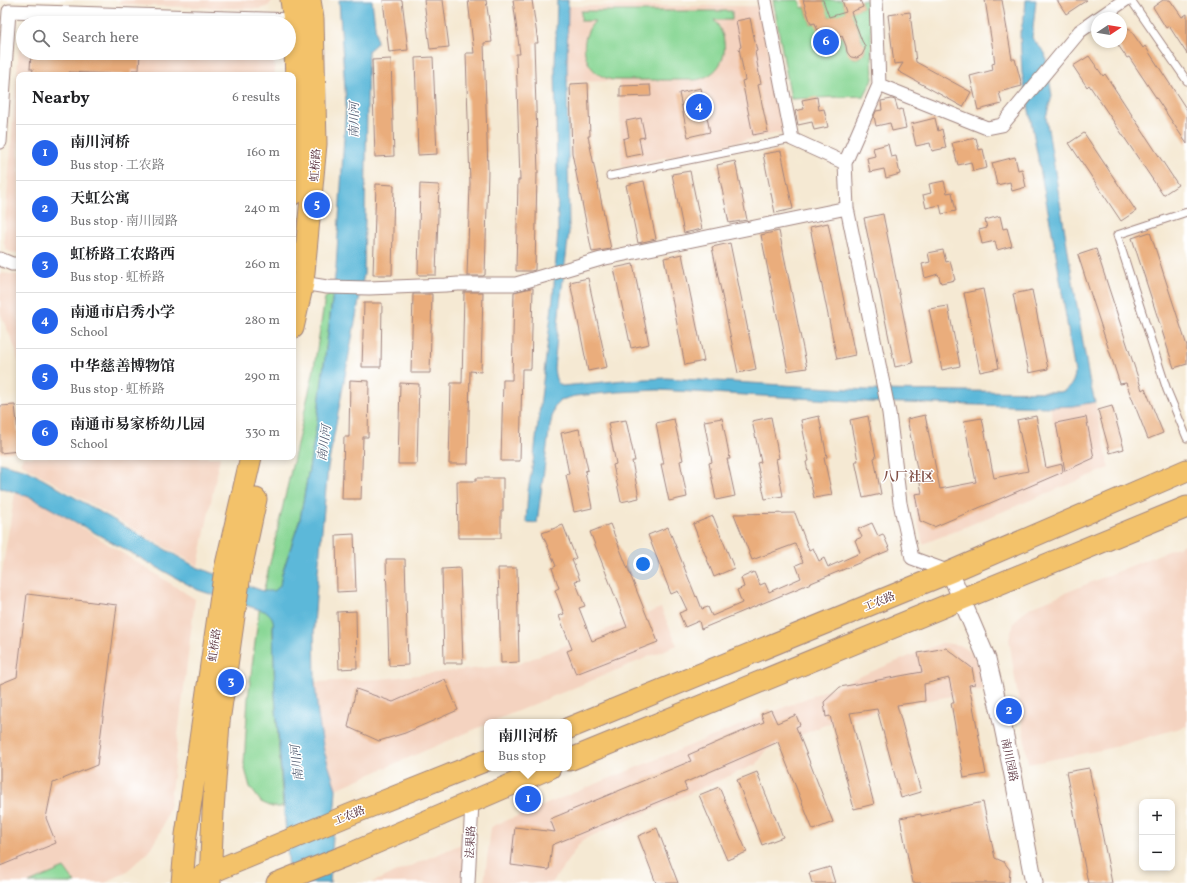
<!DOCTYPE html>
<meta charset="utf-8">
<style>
:root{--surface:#fff;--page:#f2f2f2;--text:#202124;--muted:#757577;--line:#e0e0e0;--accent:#2563eb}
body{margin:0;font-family:Vollkorn,"Noto Serif SC",serif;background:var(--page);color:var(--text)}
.controls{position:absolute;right:12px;bottom:12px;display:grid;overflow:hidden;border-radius:8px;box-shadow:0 2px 6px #0003}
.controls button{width:36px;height:36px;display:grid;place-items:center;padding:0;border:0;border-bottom:1px solid var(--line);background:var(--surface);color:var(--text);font:20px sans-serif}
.compass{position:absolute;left:1091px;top:12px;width:36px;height:36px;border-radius:50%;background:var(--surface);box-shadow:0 2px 6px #0003;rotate:78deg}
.you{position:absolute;left:643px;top:564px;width:14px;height:14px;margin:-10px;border:3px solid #fff;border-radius:50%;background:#1a73e8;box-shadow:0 0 0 6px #1a73e833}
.badge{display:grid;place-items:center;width:26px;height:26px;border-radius:50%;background:var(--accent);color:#fff;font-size:13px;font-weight:700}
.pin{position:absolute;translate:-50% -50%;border:2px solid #fff;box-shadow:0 1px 4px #0006}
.popup{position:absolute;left:484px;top:719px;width:88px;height:52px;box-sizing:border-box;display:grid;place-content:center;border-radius:8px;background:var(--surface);filter:drop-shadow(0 1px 3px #0005);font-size:13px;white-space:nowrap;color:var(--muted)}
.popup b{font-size:15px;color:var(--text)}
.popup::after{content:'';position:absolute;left:50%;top:100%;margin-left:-8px;border:8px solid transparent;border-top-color:var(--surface)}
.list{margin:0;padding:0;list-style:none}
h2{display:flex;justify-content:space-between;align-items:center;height:52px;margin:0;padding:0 16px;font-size:17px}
h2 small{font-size:13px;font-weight:400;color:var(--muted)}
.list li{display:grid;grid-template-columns:26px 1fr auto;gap:12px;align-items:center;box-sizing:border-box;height:56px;padding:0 16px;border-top:1px solid var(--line)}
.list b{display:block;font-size:15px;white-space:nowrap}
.list p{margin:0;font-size:13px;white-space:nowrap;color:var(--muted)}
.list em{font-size:13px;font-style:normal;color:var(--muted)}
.icon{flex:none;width:22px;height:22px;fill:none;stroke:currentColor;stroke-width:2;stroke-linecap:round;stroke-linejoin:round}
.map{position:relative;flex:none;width:1187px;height:883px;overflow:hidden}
.search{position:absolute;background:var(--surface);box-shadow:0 2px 6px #0003;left:16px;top:16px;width:280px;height:44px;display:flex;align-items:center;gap:10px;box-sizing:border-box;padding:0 14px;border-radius:22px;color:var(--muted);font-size:15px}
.panel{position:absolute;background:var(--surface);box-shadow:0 2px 6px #0003;left:16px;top:72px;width:280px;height:388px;border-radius:8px}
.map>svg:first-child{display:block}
.built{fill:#f4d3c0}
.green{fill:#89d795;stroke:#6a7b60}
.water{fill:#5bb8d9;stroke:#526c82}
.building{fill:#eaad7c}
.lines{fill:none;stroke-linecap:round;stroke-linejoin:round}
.service-casing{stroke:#a0847f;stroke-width:9}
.minor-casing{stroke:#a0847f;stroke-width:15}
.tertiary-casing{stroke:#a0847f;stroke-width:19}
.primary-casing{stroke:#a0847f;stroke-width:23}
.service{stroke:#fff;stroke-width:7}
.minor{stroke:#fff;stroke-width:13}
.tertiary{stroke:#fff;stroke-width:17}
.primary{stroke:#f3c26a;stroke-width:21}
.labels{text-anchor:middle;stroke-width:3;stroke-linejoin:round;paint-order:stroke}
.street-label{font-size:11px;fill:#4a1f2b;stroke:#fff}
.water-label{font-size:12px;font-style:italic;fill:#515c71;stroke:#fff}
.quarter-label{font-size:13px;font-weight:bold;fill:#825147;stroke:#fff}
</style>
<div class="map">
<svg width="1187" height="883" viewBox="0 0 1187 883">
<rect width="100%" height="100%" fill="#fff"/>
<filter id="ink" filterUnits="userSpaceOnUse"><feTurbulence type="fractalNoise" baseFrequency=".025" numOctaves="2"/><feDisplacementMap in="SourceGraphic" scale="8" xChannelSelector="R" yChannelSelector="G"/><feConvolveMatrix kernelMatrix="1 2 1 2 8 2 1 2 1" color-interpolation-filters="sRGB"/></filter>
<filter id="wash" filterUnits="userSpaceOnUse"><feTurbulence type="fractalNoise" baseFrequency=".012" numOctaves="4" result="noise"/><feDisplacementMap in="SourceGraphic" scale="16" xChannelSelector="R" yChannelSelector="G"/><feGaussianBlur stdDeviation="0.9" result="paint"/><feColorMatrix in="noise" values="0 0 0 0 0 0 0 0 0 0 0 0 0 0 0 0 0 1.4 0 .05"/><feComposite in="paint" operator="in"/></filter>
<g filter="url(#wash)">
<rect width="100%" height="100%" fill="#f5e9d3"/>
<path class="built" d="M120,0H272V1L268,6L260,9L120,5Z
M567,6H760L783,132L622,167L619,81L567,82Z
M23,28V53H274L275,75H19V253L10,252L6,249L4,243V235L20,37Z
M0,273L19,275V365L16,350L0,312Z
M1095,402L1109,468L923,544L911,492L1062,463L1050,407L1073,406Z
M23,457H220L198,566L20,463Z
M15,493L35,498L195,599L169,808L161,831L148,852L127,871L106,883H75L63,868L29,883H0V583Z
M1187,543V726L1107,749L1028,764L1009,639L1014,623L1021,614L1031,607Z
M661,608L677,645L491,722H487V724L336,789L324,751L318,716L315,682L380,679L518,664Z
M942,643L960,645L976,656L983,690L903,705L832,722L766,750L757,764L582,840L552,883H484L491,828L493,826Z
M466,842L465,883H371Z"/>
<path class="green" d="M773,0H799L802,8L805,7L811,24L815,23L842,36C845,43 847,63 860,57C862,55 865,52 865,49C865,47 854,21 853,16L829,17L819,0H842L847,13L863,7L860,0H868L870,5L873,79L864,96L791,99Z
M581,11H732V20H714C731,39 728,71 700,79C697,80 694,80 691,80H618C615,80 612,80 609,79C582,71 577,40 595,21H581Z
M333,292L316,429L300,519L282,574L273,628L275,695L283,807H272L261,802L250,787L244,765L248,698L259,611L313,374L325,298Z
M64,868L75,883H29Z"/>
<path class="water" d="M339,0H372L377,43L368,51L364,274L328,467L318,572L314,625L315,682L318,716L324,751L336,789L330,883H290L275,695L273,628C274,621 273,617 267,612L198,590L32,498L6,489L0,488V463L27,470L196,567L263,591H274L277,589L280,585L282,574L300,519L316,429L336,268L346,104Z
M557,0H568L567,69L569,232L560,304L554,368C555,375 555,382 562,386L625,380L666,378L866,390L1060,392C1069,390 1074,383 1075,373L1055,248L1022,73L1020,34L1025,12L1026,0H1036L1032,38L1045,53L1052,96L1046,117L1089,379L1095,402L1073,406L1050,407L868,402L658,390L617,392L575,396L561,400L554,407L549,432L537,523L526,522L528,491L534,456L553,298L558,231L555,68Z"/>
<g id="blocks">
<path class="building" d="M383,0H402L408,50L389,52Z
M424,0H443L449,47L430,49Z
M468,0H486L492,42L484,43L488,171L485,275L483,276H467L470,184L466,53H474Z
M513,0H532L538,43H534L538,173H537L535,270L531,271H516L518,180H520L516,54H520Z
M803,0H823L829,17L846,12L842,0H860L863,7L851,12L862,41L865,46V49L862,55L857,58L851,57L849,55L847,52L846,46L842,36L822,43L815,23L811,24Z
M985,0H1002L1012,59H1015L1022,86L999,92L1002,104L978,110L970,76L993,70L992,64L995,63Z
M1057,0H1087L1066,14Z
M1163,0H1170L1182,17L1187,14V54L1169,26L1166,28L1153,7Z
M910,12L916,62L971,92L963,107L898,71L903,63L894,64L888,15Z
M750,18L757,51L755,52L761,84L758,85L768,132L753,135L742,81L745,80L739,48L741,47L736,21Z
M1129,28L1143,48L1145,46L1187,110V144L1129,57L1127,58L1116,42H1121V33Z
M31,53H140L139,70H132V75L69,72V75H32L33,69H30Z
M1089,56L1103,76L1105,74L1178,185L1163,195L1089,85L1087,87L1073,66Z
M433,57L437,154L418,155L415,58Z
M391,59L394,156L375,157L372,60Z
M588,83L590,136H588L611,249L592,252L572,153L570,84Z
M650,85L651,96L620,97V86Z
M701,88L710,132L688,137L679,93Z
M817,97L819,110L824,109L828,127L814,130L812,122L798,125L795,111L804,109L802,100Z
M892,99L895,100L898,110L902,109L906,128L892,131L890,123L876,126L874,116L876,111L882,110L881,101Z
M641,118L645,137L639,138L642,154L626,157L623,139L629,137L626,121Z
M935,118L938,131L942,129L946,148L932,151L930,143L916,146L911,124Z
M1084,133L1136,211L1121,221L1069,143Z
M976,138L979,150L983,149L987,168L973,171L971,162L958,165L952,143Z
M888,144L891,157L896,156L900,174L886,178L884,169L870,172L867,158L875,156L873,148Z
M781,151L793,209L775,213L763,154Z
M1015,157L1018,170L1022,169L1026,187L1012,191L1010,182L997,185L992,163Z
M735,161L747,220L729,223L717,165Z
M690,171L702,229L684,233L672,174Z
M644,181L656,239L638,243L626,185Z
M944,181L947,193L952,192L956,211L942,214L940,205L926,208L923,195L931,193L929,184Z
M376,184L394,185L392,275H373Z
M420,184L439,185L436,275H418Z
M883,214L913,363L895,367L864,218Z
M1000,216L1003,229L1007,228L1012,246L997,250L995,241L982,244L979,230L987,228L985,220Z
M828,223L855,355L837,359L810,227Z
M779,231L807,368L788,371L761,235Z
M1150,232L1187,346V364L1174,368L1132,238Z
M730,243L756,369L738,373L712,247Z
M1096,249L1142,390L1145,388L1163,433L1148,439L1126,383L1120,384L1078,255Z
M943,250L946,262L950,261L955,280L941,283L938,274L925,278L922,264L930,262L928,253Z
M682,254L704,361L685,365L664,258Z
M633,264L649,344L631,348L614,268Z
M588,278L607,367L588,371L570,282Z
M531,288H533L531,369H522L520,461H501L503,380H512L514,292Z
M983,289L999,368L980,372L964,293Z
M1032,290L1048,369L1029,373L1013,294Z
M464,292H483L481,372L470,371L468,464H449L451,383H462Z
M413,294H432L430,373H411Z
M364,303H382L381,367H362Z
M948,306L960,366L942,370L929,309Z
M350,380L369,381L368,437H363L361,499H342L344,437H349Z
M400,383L419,384L417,464H398Z
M15,405L19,442V451L0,453V406Z
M1112,406L1124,449L1110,453L1098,410Z
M925,415L940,489L976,482L964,421L982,418L994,478L1028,471L1017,420L1036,416L1046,468L1062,464L1063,472L934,527L920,521L915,494L922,493L907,419Z
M819,416L827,457L824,458L832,495L814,498L806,462L809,461L801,420Z
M868,416L876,457L874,458L881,494L863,498L855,461H858L850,420Z
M771,417L779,458L776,459L783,496L765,499L757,463L761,462L752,421Z
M1086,417L1094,458L1065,471L1056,423Z
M722,418L730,459H727L735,496L716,500L709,463L712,462L704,421Z
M674,419L683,460L680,461L687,497L669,501L661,464H664L656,423Z
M626,420L635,461H632L639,498L621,502L613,465L616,464L608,423Z
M579,429L588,470L585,471L592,508L574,512L566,475L569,474L561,433Z
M476,478H503V511H501V538H458L457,481H476Z
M795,513L809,550L813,548L819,561L824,558L828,567L860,553L855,540L862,537L858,529L872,523L878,536L883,534L890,550L701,629L699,621L685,627L679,613L687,610L678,591L671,594L648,535L668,527L696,597L697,596L702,609L708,607L712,616L742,603L737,590L744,587L741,578L754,572L760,585L765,583L769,592L801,578L796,565L803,562L795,544L752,560L734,514Z
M713,516L734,568L714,577L693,524Z
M610,524L648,619H649L658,642L576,674L567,651L572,649L559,616L564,614L555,590L559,588L552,568L556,566L542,533L563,525L576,558L572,560L580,580L575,581L585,606L579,608L592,641L627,627L590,532Z
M354,534L356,591L337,592L336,535Z
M386,559H405L408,665L389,666Z
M460,568L463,663H444L442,569Z
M498,568H517L519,662L501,663Z
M27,594L117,605L97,765L53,783L46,818L56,843L0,866V684L17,677Z
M356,611L357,668L339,669L337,612Z
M946,648L972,668L975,684L969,685L986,774L964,778L951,703H954L949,678L924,684L925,701L897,705L921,792L901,798L877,709L850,713L874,804L854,809L830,716L826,717L824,702L840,687L922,672L918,653Z
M445,679L458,710L405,733L379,741L348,727L356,689L393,702Z
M771,710L777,723L796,715L800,725L796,727L833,822L813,830L778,742L684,783L687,790L552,845L549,870L511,865L515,827L555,832L550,819L691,761L688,755L764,722L761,714Z
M1089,768L1112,883H1088L1066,772Z
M757,772L783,837L762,845L737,780Z
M719,787L747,852L727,860L699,795Z
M983,802L995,858L1004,862L1010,870L1009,883H913L900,818L921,814V816Z
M657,828L678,883H656L638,836Z
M830,867L835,883H812L809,873Z"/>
</g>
</g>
<g filter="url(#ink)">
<use href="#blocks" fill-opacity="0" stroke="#a0847f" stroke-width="1"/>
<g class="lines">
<g class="service-casing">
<path id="service" d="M1131,0L1187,81
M610,176L792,139
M1187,212L1117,235L1167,390L1187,438"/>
</g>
<g class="minor-casing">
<path id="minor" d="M765,0L792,139L845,163
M876,0L879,85L845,163L847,208L889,413L900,503L912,558L950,572
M1099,18L1125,0
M879,85L987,128L1002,125L1080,31L1097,19
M0,142L9,11L294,20
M0,259L12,264H19
M296,282L327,287L369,288L446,285L458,284H516L601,259L847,208
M468,883L472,802"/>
</g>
<g class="tertiary-casing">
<path id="tertiary" d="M950,572L987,659L1000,713L1013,775L1034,883"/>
</g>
<g class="primary-casing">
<path id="primary" d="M291,0L294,20L298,143L293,194
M293,328L303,283L316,144L313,19L310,0
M569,728L950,572L1187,470
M569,760L1187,507
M200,877L349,815L487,760
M182,883L186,835L225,569L251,457
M210,883L213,811L219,722L240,574L256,499
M277,883L350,854L550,768"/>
</g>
<use href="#service" class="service"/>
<use href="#minor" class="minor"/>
<use href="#tertiary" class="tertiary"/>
<use href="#primary" class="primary"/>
</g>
</g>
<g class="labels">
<g class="street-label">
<text transform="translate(315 165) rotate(-86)" y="4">虹桥路</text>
<text transform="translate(879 601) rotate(-22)" y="4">工农路</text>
<text transform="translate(214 645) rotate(-82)" y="4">虹桥路</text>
<text transform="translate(1010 760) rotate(78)" y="4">南川园路</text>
<text transform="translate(349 815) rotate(-22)" y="4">工农路</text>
<text transform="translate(470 842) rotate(-87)" y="4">法果路</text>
</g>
<g class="water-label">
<text transform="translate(354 120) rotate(-89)" y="4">南川河</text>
<text transform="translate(324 443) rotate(-82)" y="4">南川河</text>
<text transform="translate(297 763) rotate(-96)" y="4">南川河</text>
</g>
<g class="quarter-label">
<text x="908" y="481">八厂社区</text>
</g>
</g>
</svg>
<div class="controls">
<button>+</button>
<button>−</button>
</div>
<svg class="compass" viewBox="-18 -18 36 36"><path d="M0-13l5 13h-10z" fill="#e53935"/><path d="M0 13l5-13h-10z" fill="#757577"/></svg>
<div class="you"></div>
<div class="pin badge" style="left:528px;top:799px">1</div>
<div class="popup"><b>南川河桥</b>Bus stop</div>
<div class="pin badge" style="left:1009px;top:711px">2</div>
<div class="pin badge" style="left:231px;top:682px">3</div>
<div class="pin badge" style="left:699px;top:107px">4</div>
<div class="pin badge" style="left:317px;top:205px">5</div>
<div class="pin badge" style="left:826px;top:42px">6</div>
<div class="search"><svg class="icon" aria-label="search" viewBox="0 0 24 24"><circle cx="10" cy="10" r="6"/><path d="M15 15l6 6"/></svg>Search here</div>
<section class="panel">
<h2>Nearby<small>6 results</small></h2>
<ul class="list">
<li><span class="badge">1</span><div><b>南川河桥</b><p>Bus stop · 工农路</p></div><em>160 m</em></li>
<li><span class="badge">2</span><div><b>天虹公寓</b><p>Bus stop · 南川园路</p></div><em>240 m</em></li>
<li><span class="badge">3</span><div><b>虹桥路工农路西</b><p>Bus stop · 虹桥路</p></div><em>260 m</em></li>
<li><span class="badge">4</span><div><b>南通市启秀小学</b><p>School</p></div><em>280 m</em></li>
<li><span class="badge">5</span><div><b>中华慈善博物馆</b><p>Bus stop · 虹桥路</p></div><em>290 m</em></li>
<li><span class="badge">6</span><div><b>南通市易家桥幼儿园</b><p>School</p></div><em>330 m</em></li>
</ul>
</section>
</div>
